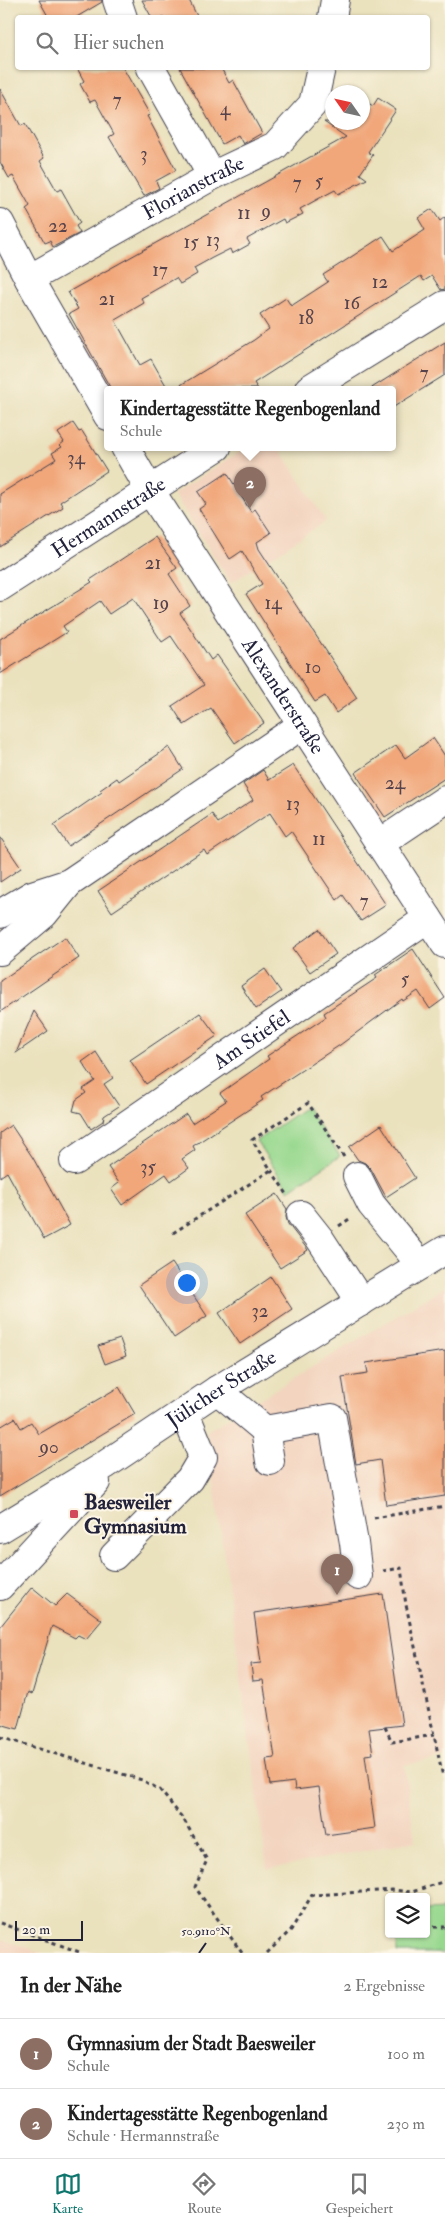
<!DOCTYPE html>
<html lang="de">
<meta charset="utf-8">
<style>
:root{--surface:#fff;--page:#f6f6f6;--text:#222;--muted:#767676;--line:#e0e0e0;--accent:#0f766e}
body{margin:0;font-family:"IM FELL Double Pica",serif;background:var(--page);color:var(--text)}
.controls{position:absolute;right:15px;bottom:15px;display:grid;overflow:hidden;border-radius:5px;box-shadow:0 1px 4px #0004}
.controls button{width:45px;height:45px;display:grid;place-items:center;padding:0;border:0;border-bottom:1px solid var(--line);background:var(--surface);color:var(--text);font:25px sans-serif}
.compass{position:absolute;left:325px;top:85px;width:45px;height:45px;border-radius:50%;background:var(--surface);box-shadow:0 1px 4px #0004;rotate:304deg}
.scale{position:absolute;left:15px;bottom:12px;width:68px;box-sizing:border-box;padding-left:5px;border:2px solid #22223b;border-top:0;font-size:14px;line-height:18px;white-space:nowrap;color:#22223b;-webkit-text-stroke:4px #fcf5e5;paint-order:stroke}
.you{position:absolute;left:186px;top:1282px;width:18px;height:18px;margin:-12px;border:4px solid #fff;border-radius:50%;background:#1a73e8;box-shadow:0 0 0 8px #1a73e833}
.badge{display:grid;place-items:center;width:32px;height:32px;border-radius:50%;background:var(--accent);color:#fff;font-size:16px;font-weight:700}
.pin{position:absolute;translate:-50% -41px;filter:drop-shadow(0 1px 2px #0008)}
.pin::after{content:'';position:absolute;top:26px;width:18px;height:15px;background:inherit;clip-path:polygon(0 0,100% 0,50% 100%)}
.popup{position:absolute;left:104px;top:386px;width:292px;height:65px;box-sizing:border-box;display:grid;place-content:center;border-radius:5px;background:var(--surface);filter:drop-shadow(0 1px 4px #0005);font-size:16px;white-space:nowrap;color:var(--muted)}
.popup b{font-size:19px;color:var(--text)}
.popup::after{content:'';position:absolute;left:50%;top:100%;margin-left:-10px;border:10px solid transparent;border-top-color:var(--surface)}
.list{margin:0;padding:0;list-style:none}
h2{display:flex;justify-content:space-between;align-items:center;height:65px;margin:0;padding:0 20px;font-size:21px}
h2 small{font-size:16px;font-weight:400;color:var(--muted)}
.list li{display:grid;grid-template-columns:32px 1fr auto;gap:15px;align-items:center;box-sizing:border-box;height:70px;padding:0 20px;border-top:1px solid var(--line)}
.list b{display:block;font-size:19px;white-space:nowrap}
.list p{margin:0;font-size:16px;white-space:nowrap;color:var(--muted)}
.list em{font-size:16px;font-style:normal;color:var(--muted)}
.icon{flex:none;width:28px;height:28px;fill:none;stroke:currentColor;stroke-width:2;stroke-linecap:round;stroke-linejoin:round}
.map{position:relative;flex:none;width:445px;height:1953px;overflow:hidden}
.search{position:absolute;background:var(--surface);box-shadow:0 1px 4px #0004;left:15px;right:15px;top:15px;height:55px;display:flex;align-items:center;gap:12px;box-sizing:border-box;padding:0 18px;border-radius:5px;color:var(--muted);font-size:19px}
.sheet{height:205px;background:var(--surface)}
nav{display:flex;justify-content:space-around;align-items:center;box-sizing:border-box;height:70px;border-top:1px solid var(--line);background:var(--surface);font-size:14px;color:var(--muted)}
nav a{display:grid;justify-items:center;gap:2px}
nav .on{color:var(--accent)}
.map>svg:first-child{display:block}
.built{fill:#f3d4bf}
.green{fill:#97d88e;stroke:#5c7d64}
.building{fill:#f1a77a}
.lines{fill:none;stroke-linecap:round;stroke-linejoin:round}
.minor-casing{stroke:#403f4e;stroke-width:30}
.path{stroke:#403f4e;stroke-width:3;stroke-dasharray:4 4;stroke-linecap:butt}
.minor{stroke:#fff;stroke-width:28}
.ticks{fill:none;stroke:#22223b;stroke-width:2}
.poi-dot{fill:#d1495b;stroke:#fcf5e5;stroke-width:2}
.labels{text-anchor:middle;stroke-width:4;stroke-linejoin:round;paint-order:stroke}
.number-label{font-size:19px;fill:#56434b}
.street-label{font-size:21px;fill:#22223b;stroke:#fcf5e5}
.poi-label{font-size:21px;font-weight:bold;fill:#22223b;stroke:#fcf5e5;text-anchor:start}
.ticks-label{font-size:12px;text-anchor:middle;fill:#22223b;stroke:#fcf5e5;stroke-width:4;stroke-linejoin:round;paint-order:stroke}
</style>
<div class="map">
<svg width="445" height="1953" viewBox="0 0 445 1953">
<rect width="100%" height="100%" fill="#fcf5e5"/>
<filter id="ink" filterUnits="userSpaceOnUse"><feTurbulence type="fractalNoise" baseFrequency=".02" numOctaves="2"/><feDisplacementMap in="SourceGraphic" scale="10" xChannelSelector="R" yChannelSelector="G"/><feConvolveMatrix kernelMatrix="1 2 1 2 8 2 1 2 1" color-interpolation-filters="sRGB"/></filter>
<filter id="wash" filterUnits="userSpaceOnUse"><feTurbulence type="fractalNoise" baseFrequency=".0096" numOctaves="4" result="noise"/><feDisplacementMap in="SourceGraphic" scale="20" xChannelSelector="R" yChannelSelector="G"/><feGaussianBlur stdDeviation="1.12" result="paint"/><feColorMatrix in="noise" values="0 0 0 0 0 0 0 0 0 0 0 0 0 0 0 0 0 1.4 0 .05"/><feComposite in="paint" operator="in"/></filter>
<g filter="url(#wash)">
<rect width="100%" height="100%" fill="#eae1bd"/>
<path class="built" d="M247,447H279L326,521L231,583L174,494Z
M445,1287V1758L404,1765L415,1841L267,1869L207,1431Z
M0,1939L43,1953H0Z"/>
<path class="green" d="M306,1107L340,1156L289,1190L256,1141Z
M445,1909V1953H397V1934H426V1910Z"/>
<g id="blocks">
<path class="building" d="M39,0H102V2L75,18H49Z
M142,0H189L198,18H152Z
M77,68H123L150,115L147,116L176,170L156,181L159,188L144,196L109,137L114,134L95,100L90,102L80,84L84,81Z
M180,68H221L229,83L233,80L262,133L243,144L238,135L222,144Z
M0,89L21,126L25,124L44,158L40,161L57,191L61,189L80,223L76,226L80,233L53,247L50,241L45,243L26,209L30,206L13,176L9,178L0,162Z
M378,98L396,110L368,152L373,155L360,174L367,179L338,194L335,190L318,199L300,209L303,214L285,223L283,219L247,239L250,244L232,254L230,249L212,258L194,268L197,274L180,284L176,278L141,298L144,303L115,320L140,365L151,359L168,389H111L69,314L78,309L68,292L346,137L324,122H362V99L373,106Z
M432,209L440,221L445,217V289L441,290L432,276L424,281L421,276L254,383L258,389H174L254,340L269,329L260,315L286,298L291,306L328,282L323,275L345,261L383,236L393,251L425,230L418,218Z
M445,342V375L392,408V389H370Z
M73,423L79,432L82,431L107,471L60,502L63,507L0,547V494L56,459L52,453L62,447L60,445L64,442L58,433Z
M227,473L251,512L255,509L271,533L257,542L259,549L357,698L336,713L325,696L315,702L246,594L262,584L242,551L230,559L199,509L206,504L198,492Z
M155,537L177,568L169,574L190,606L180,613L211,660L217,655L264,723L235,743L211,708L184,725L172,706L204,685L171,636L162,642L133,598L109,614L100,601L63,626L67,632L0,674V639L92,582L90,580Z
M433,738L445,756V778L385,817L355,773L396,745L405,758Z
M169,747L183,769L68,846L54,825L102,792L100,790L117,778L119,781Z
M293,765L386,905L361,921L343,895L337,900L291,831L285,836L270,813L207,855L204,850L112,912L98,891L212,814L218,823L253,800L243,784L263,770L269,780Z
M0,837L21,868L0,882Z
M319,929L336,954L310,972L293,948Z
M65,937L79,958L0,1012V981Z
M413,949L445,998L430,1009L418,991L403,1001L402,999L340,1045L261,1097L263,1100L193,1146L195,1150L182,1159L189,1168L171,1181L166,1174L122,1205L111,1189L119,1183L108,1167L186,1114L192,1123L226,1101L220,1093L269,1059L267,1056L326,1017L324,1013L377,978L375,975Z
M265,969L281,992L256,1009L241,986Z
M34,1011L48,1031L16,1053Z
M200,1013L217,1036L146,1084L130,1060Z
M96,1052L113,1078L104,1084L119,1106L104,1116L103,1121L91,1129L81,1113L73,1111L76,1100L86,1093L83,1089L95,1081L82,1062Z
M11,1125L33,1158L70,1225L44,1239L7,1172L0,1177V1133Z
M381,1125L415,1178L386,1197L371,1169L365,1163L358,1160L349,1147Z
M277,1194L287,1209L286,1217L288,1224L308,1250L280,1268L245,1215Z
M172,1263L207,1316L174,1338L139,1285Z
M271,1277L292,1309L240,1344L219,1313Z
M120,1339L126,1356L105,1364L98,1346Z
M445,1351V1496L386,1505L380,1460L356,1464L342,1377L368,1373L366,1363Z
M119,1387L135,1414L0,1496V1427L15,1418L21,1428L31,1422L39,1434Z
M32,1587L55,1606L67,1594L102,1620L86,1639L78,1635L75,1638L52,1626L32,1694L28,1692L18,1729L0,1724V1627Z
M383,1594L402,1725L369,1729L373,1754L365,1755L375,1828L326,1835L319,1787L295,1790L294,1782L270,1785L266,1759L275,1758L263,1680L253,1681L251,1664L261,1663L254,1613Z"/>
</g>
</g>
<g filter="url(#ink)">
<use href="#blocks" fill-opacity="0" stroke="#403f4e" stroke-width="1"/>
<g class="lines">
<g class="minor-casing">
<g id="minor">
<path d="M117,0L123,18"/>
<path d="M332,18L335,0"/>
<path d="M151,68L212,176"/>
<path d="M0,223L29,279L108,416"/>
<path id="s1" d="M29,279L212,176L275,146L313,104L321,68"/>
<path d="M309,389L445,305"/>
<path id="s2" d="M125,447L149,489L445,944"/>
<path id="s3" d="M0,587L217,447"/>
<path d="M379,844L445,800"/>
<path d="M0,914L32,895L69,883L302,725"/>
<path d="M0,951L44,914L69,883"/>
<path id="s4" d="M74,1161L428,918"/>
<path d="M357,1176L371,1204L421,1265"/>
<path d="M301,1215L320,1239L361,1302"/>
<path d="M217,1390L265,1430L332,1418L354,1543L358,1576"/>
<path d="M265,1430L270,1461"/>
<path id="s5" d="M0,1529L105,1465L217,1390L445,1250"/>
<path d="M114,1556L190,1479L203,1457L185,1413"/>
<path d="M0,1586L96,1482"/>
</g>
</g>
<path class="path" d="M271,1170L287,1194
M339,1226L351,1218
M173,1233L271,1170L252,1140L308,1103L344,1157
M374,1518L445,1506
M383,1571L401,1568L406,1605L443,1777
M385,1727L392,1742L434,1735
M0,1737L142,1780L160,1790L184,1820L207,1860L195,1887L242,1953
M0,1923L82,1953
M426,1927H445
M267,1953L291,1930L312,1895L392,1890L412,1892L445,1881"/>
<use href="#minor" class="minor"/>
</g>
</g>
<path class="ticks" d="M199,1953L206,1943"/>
<rect class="poi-dot" x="69" y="1509" width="10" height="10" rx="2.5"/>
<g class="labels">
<g class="number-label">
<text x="117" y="106">7</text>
<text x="225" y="115">4</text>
<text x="144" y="160">3</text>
<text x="319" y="187">5</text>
<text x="297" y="189">7</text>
<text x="266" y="217">9</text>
<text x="244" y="219">11</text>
<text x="58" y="232">22</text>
<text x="213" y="246">13</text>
<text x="191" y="248">15</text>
<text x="160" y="276">17</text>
<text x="380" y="288">12</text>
<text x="107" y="305">21</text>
<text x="352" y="309">16</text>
<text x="306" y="324">18</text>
<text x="424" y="379">7</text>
<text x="76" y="464">34</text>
<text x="153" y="569">21</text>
<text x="161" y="609">19</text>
<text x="273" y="609">14</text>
<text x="313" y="673">10</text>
<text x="395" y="789">24</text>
<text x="293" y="810">13</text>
<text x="319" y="845">11</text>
<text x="364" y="907">7</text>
<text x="405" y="985">5</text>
<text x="148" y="1173">35</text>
<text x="260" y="1317">32</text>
<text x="49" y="1453">90</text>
</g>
<g class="street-label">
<text dy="7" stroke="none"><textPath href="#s1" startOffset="188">Florianstraße</textPath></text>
<text dy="7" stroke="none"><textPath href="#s3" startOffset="129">Hermannstraße</textPath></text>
<text dy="7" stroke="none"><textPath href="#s2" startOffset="295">Alexanderstraße</textPath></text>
<text dy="7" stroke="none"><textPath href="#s4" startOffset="215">Am Stiefel</textPath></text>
<text dy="7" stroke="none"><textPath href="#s5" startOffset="262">Jülicher Straße</textPath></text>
</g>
<g class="poi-label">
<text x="84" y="1509">Baesweiler<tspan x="84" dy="24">Gymnasium</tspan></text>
</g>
</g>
<g class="ticks-label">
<text x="206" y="1935">50.9110°N</text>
</g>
</svg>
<div class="controls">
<button><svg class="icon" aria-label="layers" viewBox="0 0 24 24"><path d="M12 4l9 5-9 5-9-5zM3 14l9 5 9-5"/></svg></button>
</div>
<svg class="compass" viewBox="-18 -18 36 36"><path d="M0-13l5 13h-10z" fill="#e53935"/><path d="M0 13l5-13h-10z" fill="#767676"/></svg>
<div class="scale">20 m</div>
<div class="you"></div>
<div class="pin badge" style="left:337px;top:1595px;background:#8d6e63">1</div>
<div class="pin badge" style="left:250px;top:508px;background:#8d6e63">2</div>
<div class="popup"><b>Kindertagesstätte Regenbogenland</b>Schule</div>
<div class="search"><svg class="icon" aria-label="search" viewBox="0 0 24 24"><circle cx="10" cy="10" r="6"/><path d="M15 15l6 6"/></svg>Hier suchen</div>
</div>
<section class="sheet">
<h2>In der Nähe<small>2 Ergebnisse</small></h2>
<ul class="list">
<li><span class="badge" style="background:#8d6e63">1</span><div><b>Gymnasium der Stadt Baesweiler</b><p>Schule</p></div><em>100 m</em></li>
<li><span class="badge" style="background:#8d6e63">2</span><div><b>Kindertagesstätte Regenbogenland</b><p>Schule · Hermannstraße</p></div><em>230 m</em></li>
</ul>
</section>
<nav>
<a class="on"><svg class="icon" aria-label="map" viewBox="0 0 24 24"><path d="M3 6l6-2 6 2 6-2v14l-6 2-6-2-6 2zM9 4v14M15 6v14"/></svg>Karte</a>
<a><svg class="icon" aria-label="directions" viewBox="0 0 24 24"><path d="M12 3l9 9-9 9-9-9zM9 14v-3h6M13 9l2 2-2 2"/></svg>Route</a>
<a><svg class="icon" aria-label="saved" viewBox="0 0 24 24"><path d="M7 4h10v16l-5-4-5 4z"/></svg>Gespeichert</a>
</nav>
